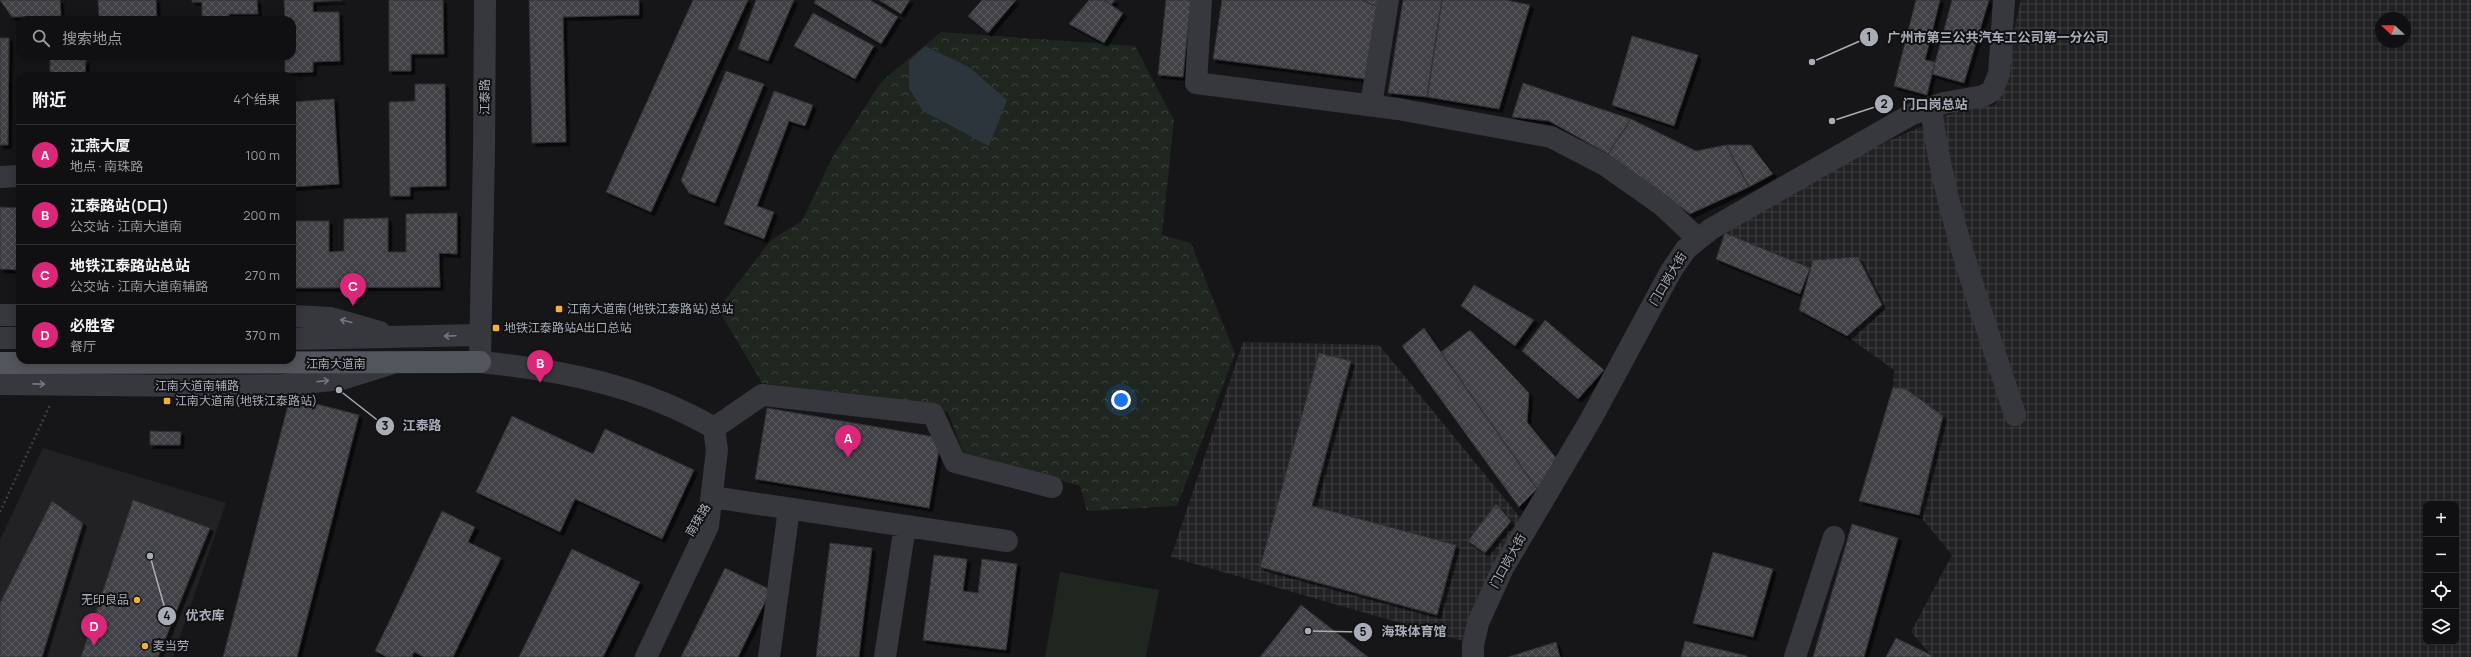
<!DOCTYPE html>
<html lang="zh">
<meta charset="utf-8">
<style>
:root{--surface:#101012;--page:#19191b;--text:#f1f3f6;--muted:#9c9d9f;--line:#303032;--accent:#db2777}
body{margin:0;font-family:Manrope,"Noto Sans SC",sans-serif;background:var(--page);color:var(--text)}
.controls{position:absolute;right:12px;bottom:12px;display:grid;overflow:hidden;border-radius:8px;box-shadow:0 2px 10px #0003}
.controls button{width:36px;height:36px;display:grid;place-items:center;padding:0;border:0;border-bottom:1px solid var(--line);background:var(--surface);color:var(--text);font:20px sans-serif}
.compass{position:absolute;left:2375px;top:12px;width:36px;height:36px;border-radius:50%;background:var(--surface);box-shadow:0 2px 10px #0003;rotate:292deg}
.you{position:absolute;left:1121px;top:400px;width:14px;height:14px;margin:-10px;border:3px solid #fff;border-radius:50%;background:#1a73e8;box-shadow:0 0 0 6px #1a73e833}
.badge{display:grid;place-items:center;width:26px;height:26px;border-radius:50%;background:var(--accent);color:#fff;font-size:13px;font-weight:700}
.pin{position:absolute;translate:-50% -33px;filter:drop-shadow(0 1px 2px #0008)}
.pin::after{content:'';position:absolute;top:21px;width:14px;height:12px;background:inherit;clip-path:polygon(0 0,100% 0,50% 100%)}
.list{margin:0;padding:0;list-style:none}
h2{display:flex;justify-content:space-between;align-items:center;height:52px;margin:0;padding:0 16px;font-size:17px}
h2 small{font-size:13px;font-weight:400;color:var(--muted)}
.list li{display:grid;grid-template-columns:26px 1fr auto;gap:12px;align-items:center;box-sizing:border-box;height:60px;padding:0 16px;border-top:1px solid var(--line)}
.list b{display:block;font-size:15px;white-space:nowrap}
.list p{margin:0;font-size:13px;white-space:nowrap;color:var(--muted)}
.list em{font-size:13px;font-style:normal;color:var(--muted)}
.icon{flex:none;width:22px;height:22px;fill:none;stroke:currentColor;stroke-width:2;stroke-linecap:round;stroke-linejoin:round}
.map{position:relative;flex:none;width:2471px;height:657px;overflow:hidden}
.search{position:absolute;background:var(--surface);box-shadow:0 2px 10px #0003;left:16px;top:16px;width:280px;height:44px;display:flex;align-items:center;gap:10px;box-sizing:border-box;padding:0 14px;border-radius:12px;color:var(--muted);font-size:15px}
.panel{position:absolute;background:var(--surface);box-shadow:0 2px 10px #0003;left:16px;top:72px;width:280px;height:292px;border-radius:12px}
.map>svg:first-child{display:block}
.built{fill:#222225}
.industrial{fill:url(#industrial-grid);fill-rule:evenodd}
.forest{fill:url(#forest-crowns)}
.green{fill:#1e261f}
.water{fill:#2c353c}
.building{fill:url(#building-cross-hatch);stroke:#303034;filter:url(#shadow)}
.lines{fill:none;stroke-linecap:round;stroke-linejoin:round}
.path{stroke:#3d3f44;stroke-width:2.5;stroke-dasharray:2 3;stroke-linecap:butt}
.minor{stroke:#37383d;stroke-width:22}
.major{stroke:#53555c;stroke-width:22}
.oneway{stroke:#757881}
.poi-dot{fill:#f2b134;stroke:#111113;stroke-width:1.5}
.labels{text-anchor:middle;stroke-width:4;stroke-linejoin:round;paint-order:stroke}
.street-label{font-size:12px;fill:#a8adb8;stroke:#111113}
.poi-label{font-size:12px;fill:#a8adb8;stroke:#111113;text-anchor:start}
.leader{fill:none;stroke:#a8adb8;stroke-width:1.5}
.callout-dot{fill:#a8adb8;stroke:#111113;stroke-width:1.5}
.mark-label{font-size:12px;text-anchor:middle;font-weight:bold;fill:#111}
.callout-label{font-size:13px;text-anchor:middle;font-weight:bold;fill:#a8adb8;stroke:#111113;stroke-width:4;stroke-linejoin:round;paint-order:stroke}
</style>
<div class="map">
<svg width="2471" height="657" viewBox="0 0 2471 657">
<defs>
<pattern id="industrial-grid" width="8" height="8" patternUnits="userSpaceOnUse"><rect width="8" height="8" fill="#222225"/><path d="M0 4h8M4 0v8" fill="none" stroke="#3f3f43"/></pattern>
<pattern id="forest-crowns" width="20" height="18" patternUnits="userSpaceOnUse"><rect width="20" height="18" fill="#1e261f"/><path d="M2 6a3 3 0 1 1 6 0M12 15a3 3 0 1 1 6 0" fill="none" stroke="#3c433d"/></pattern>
<pattern id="building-cross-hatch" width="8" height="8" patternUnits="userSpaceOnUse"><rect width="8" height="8" fill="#404145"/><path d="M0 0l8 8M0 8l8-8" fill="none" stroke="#595a5e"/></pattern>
<filter id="shadow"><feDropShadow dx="3.5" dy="3.5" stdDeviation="0" flood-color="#0009"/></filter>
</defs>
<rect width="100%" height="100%" fill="#161618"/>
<path class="built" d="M43,448L226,503L173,657H0V540Z"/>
<path class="industrial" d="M2021,0H2471V657H1933L1911,632L1952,555L1919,515L1943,416L1907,389L1893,387L1894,370L1847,336L1882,305L1858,258L1813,260L1810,268L1725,233L1859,154L1959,110L1996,105ZM2381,18H2405V42H2381ZM2426,504H2456V642H2426Z
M1243,342L1379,345L1522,520L1463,641L1171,557Z"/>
<path class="forest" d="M941,32L1135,46L1174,120L1162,235L1191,243L1235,354L1177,506L1087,511L1080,486L963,452L948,412L762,383L718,309L771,240L802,221L834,154L882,81Z"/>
<path class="green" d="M1060,572L1159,590L1146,657H1045Z"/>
<path class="water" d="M925,46L969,67L1007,100L989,146L923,111L909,88V61Z"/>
<path class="building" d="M0,0H60L61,16L12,17Z
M98,0H156L157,20H99Z
M192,0H257L258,14H229V20H202V2H192Z
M284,0H342L313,2V12H339L340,61L313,62V72L285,73V56H292V20H285Z
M389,0H443L444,54H411V71H389Z
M529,0H639V15L563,17L566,142L532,143Z
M693,0H748L651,212L606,192Z
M756,0H794L768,61L738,49Z
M816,0H870L898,17L881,44L814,3Z
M879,0H910L901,14Z
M982,0H1016L988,33L968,16Z
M1089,0H1104L1123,13L1104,43L1069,24Z
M1104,0H1115L1111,5Z
M1166,0H1191L1183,77L1158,75Z
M1222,0H1362L1378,7L1365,79L1213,59Z
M1362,0H1380L1378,7Z
M1403,0H1442L1427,97L1388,93Z
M1442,0H1506L1530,5L1499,109L1427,97Z
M1916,0H1940L1925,60L1935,62L1927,95L1894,86Z
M1952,0H1989L1964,83L1932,74Z
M813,13L874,46L855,79L794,46Z
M1632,36L1698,55L1674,126L1612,105Z
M0,38H9L8,145H0Z
M50,59L86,60L85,76H50Z
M726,71L764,84L715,203L689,193L681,180Z
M1523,83L1631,119L1608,154L1549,121L1512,117Z
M415,84H445L446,186L410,187V196H390L389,102L415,101Z
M774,91L813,105L805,126L789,121L757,206L774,212L764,239L724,224Z
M334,99L339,184L292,187V102Z
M1631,119L1696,151L1726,145L1749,187L1690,214L1608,154Z
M1726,145H1751L1773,174L1749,187Z
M0,207L20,208V270L0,269Z
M457,213V254L439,253L440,287L292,288V221H329V252L344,251V219L388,218V252H406V214Z
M1725,233L1810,268L1800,294L1716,259Z
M1858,257L1882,305L1847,336L1799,310L1813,260Z
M1474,285L1534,320L1515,346L1461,306Z
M1545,320L1604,370L1578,399L1522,351Z
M1424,328L1537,489L1519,507L1402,346Z
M1470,330L1529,393L1527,422L1557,459L1537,489L1441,352Z
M1319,353L1351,361L1312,506L1456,545L1437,615L1260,567Z
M1893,387L1906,389L1943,416L1919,515L1859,501Z
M290,397L359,415L297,657H223Z
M767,408L941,438L929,508L755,479Z
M512,416L593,454L605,429L694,470L662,539L575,499L560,532L476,492Z
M150,431L181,432L180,445H150Z
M133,500L210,528L158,657H81Z
M52,501L83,523L42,657H0V603Z
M1496,504L1511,521L1485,553L1468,541Z
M442,511L475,527L468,542L501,558L453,657H424L414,652L412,657H387L375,651Z
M1852,524L1898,538L1864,657H1813Z
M830,543L872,548L859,657H816Z
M572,549L640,582L603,657H519Z
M1713,552L1773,569L1753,637L1693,623Z
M934,555L967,559L963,591L978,593L982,559L1017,564L1006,650L923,640Z
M725,568L771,590L738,657H681Z
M1301,605L1368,657H1260Z
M1896,638L1931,655L1933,657H1886Z
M1685,641L1747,656V657H1681Z
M1556,642L1560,657H1508Z"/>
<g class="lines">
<path class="path" d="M0,512L50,405"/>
<path class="minor" d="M485,0L484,150L480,362C562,370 642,386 714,428L717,450L708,526L646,657
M1201,0L1196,83L1398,109L1551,137L1605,165L1662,205L1698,239
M1371,105L1388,0
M1931,107C1944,213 1983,314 2015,415
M0,177L20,176
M0,315H20
M292,316L331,318L380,332
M0,338H20
M292,339L480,335
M0,384L201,386L284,385L342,379L390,364
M714,428L762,395L933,414L955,462L1052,487
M712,497L1007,541
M769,657L789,509
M885,657L905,526
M1473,657V645L1478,623L1503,568L1591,419L1671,271L1686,249L1711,229L1912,114L1944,103L1983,96L1992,91L1999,74L2004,0
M1795,657L1834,537"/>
<path class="major" d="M0,363L480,362"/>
</g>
<defs><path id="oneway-shaft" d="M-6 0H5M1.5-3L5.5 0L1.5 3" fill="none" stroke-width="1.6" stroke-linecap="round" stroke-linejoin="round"/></defs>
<g class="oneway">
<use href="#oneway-shaft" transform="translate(346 321) rotate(-166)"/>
<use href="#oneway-shaft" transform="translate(450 336) rotate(178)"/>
<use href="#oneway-shaft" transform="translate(323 381) rotate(-6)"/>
<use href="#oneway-shaft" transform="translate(39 384) rotate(1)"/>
</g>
<g class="poi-dot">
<rect x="555" y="305" width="8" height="8" rx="2"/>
<rect x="492" y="324" width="8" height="8" rx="2"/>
<rect x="163" y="397" width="8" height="8" rx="2"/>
<circle cx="137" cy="600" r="4"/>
<circle cx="145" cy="646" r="4"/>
</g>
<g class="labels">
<g class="street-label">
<text transform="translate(485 97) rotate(-90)" y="4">江泰路</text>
<text transform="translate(1668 279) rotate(-59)" y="4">门口岗大街</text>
<text x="336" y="368">江南大道南</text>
<text x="197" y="390">江南大道南辅路</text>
<text transform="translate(698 520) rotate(-59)" y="4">南珠路</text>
<text transform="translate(1508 561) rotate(-61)" y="4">门口岗大街</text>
</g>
<g class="poi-label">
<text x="567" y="313">江南大道南(地铁江泰路站)总站</text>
<text x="504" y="332">地铁江泰路站A出口总站</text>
<text x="175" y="405">江南大道南(地铁江泰路站)</text>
<text x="129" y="604" text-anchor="end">无印良品</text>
<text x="153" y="650">麦当劳</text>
</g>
</g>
<path class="leader" d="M1812 62L1869 37M1832 121L1884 104M339 390L385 426M150 556L167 616M1308 631L1363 632"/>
<g class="callout-dot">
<circle cx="1812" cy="62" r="4"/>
<circle cx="1832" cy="121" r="4"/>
<circle cx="339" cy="390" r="4"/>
<circle cx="150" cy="556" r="4"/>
<circle cx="1308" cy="631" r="4"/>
<circle cx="1869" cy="37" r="10"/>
<circle cx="1884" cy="104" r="10"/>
<circle cx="385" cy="426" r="10"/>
<circle cx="167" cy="616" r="10"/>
<circle cx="1363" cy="632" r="10"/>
</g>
<g class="mark-label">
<text x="1869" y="41">1</text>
<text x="1884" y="108">2</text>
<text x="385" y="430">3</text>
<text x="167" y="620">4</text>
<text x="1363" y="636">5</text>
</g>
<g class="callout-label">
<text x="1998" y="42">广州市第三公共汽车工公司第一分公司</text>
<text x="1935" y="109">门口岗总站</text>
<text x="422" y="430">江泰路</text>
<text x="205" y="620">优衣库</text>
<text x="1414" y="636">海珠体育馆</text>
</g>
</svg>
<div class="controls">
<button>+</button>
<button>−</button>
<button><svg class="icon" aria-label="locate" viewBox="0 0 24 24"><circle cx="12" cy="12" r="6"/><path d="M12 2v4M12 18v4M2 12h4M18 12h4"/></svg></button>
<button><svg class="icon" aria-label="layers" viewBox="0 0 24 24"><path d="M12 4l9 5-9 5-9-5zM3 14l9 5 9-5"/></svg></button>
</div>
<svg class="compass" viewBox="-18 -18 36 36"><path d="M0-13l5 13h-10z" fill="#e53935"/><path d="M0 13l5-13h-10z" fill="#9c9d9f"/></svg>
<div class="you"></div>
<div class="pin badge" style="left:848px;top:458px">A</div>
<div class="pin badge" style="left:540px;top:383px">B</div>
<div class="pin badge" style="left:353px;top:306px">C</div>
<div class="pin badge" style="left:94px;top:646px">D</div>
<div class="search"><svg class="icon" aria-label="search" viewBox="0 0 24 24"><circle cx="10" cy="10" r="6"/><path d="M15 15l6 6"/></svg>搜索地点</div>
<section class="panel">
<h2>附近<small>4个结果</small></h2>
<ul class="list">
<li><span class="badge">A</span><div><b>江燕大厦</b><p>地点 · 南珠路</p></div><em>100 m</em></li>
<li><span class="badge">B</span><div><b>江泰路站(D口)</b><p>公交站 · 江南大道南</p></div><em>200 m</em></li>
<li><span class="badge">C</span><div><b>地铁江泰路站总站</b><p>公交站 · 江南大道南辅路</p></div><em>270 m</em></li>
<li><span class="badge">D</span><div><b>必胜客</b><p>餐厅</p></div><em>370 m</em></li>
</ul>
</section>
</div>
